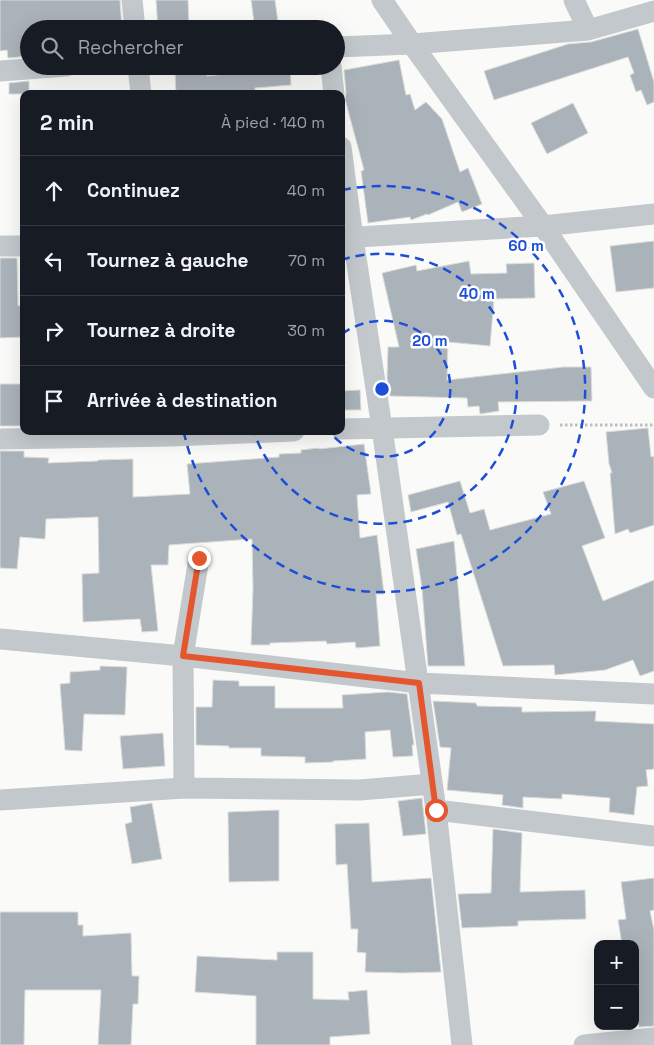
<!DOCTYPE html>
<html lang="fr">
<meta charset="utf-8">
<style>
:root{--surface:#171b24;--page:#242831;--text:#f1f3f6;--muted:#9ea1a6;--line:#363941}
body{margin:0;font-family:"Space Grotesk",sans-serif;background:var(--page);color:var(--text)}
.controls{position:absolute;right:15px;bottom:15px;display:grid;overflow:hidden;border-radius:10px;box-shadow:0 5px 20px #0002}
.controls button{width:45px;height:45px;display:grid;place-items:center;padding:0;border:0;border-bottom:1px solid var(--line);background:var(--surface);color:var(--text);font:25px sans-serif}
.stop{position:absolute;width:15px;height:15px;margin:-11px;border:4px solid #e4572e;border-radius:50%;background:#fff}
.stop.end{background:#e4572e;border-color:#fff;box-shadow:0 1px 5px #0008}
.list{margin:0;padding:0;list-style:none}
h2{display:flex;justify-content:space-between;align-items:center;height:65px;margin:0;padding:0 20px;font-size:21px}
h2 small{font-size:16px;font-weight:400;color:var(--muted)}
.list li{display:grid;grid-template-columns:32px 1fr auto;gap:15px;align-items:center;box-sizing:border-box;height:70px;padding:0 20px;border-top:1px solid var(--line)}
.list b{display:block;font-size:19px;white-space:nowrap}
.list em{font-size:16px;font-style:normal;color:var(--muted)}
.icon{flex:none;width:28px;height:28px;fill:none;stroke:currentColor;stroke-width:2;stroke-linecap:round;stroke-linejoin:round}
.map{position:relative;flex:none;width:654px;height:1045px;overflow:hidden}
.search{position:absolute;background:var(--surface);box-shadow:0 5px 20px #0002;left:20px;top:20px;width:325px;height:55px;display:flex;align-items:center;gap:12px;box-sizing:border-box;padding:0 18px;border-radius:28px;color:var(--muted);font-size:19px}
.panel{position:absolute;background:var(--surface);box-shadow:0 5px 20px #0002;left:20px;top:90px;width:325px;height:345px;border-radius:10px}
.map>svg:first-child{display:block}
.building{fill:#aab3b9;stroke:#dcdcda}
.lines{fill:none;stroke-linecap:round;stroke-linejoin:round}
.path{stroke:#bbbfc2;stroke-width:3;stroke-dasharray:2.5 2.5;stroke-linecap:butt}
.minor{stroke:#c3c8cc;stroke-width:21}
.route{stroke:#e4572e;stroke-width:6}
.ring{fill:none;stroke:#1d4ed8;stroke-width:2.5;stroke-dasharray:9 6}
.centre{fill:#1d4ed8;stroke:#fff;stroke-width:2.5}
.ring-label{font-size:15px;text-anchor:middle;font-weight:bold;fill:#1d4ed8;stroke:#fff;stroke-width:5;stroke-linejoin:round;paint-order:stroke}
</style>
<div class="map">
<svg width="654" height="1045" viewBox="0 0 654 1045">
<rect width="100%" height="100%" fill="#fafaf8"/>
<path class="building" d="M0,0H120L122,29H29V56L8,58L7,50L0,51Z
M156,0H188L189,29H158Z
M251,0H275L279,29H255Z
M638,29L654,82V102L647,105L641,90L636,92L630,75L634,73L628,57L494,100L484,71L568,44L591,42Z
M399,60L406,95L410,94L415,110L426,102L442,119L460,172L468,168L482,204L462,212L458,202L428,215L427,214L411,220L410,217L368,223L361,171L364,170L345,99L346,93L344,70Z
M261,66H290L291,85L255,88V94H176L175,72L207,70V76L261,70Z
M29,81V94H9V83Z
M573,103L588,133L547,154L531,123Z
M654,241V288L616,292L610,246Z
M0,258H17L18,306L24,305V337L0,338Z
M469,261L471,274L507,273L506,264L534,263L535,298L494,299L490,346L448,342L447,380L563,367H591L592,401L498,402L499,411L480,414L479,406L468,407L467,398L390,396L387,378L388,347H399L382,273L416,265L417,271Z
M0,384H24V426H0Z
M360,390L361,410H341V391Z
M648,428L651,457L654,456V525L630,533L628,529L615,534L610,473H612L609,464L606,432Z
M364,444L371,494L357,495L360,538L377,535L384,594H376L380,646L356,648L355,642L327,644L326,641L270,643V645H251L253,589L252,539L169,545L168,565H151L158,631L142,632L140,619L83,622L82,574L99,573L98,517L46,519L45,539L20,537L17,569L0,568V451H24V457L49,458L48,463L98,461V460L133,459V497L190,494L187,464L279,457V454L301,453V450L319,448V449Z
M460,481L470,513L484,509L490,530L551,514L543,492L584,481L605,538L582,546L603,601L654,580V671L640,676L633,660L605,670L555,675L554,665L503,666L461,534L457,535L448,502L411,512L408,495Z
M454,541L465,666H428L422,588L416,549Z
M100,666L127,667L125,715L84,714L82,751L65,750L60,684L70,683V672L100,670Z
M213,680L239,681V686H275V708H343L342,695L388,692L407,694L414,745H412L413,756L393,757L390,730L365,732L366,759L333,761V762L305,763V757L261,756V748H229V746L196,745V707H212Z
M433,701L476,703L477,706L522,707V712L596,711L595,721L654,724V769L646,770L648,786L637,787L634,815L609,812L610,798L562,794V799L523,797V808L502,805L503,795L447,790L451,748L440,747Z
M163,733L165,766L123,769L120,736Z
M422,798L426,834L403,836L398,801Z
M152,803L162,859L132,864L125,824L132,822L130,807Z
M279,810V881L229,882L228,812Z
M369,823L372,882L431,878L441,972L402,973L365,972L366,953L357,952L358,929H351L347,864L336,865L335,824Z
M493,829L522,833L520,892L585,890L586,919L518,921V926L462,928L458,894L491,893Z
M654,878V910L650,911L654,930V1026L639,1027L635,1008V944H622L618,920L626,919L621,882Z
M0,912H78V925H83V936L131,933L132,976H139L138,1004H133L131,1045H98L101,990H25L24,1045H0Z
M277,952H313V999L349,1000L348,992L367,990L370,1034L330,1037V1045H256V996L195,992L197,956L277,960Z"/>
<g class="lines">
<path class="path" d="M560,425H654"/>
<path class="minor" d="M132,0L135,29
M382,0L412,44L543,226L654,388
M574,0L588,30
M336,47L412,44L588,30L654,11
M138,66L141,94
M331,66L334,94
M0,71L67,66
M341,147L353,238L382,428L436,810L462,1045
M341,238L543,226L654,214
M0,246H24
M341,429L539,425
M0,439L173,436L294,431
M0,639L183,656L419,683L654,694
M184,788L183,656L199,558
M0,800L184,788L360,790L432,784
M436,810L654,836
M584,1045L654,1038"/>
</g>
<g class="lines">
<path class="route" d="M199,558L183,656L419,683L436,810"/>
</g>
<g class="ring">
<path d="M342 334A68 68 0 1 1 329 431"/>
<path d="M341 260A135 135 0 1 1 254 432"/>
<path d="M342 190A203 203 0 1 1 184 433"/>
</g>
<circle cx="382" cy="389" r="8" class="centre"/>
<g class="ring-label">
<text x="526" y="251">60 m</text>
<text x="477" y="299">40 m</text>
<text x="430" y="346">20 m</text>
</g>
</svg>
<div class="controls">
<button>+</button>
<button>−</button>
</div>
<div class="stop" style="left:436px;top:810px"></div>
<div class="stop end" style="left:199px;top:558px"></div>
<div class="search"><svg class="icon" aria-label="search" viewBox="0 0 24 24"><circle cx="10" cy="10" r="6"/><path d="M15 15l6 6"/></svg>Rechercher</div>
<section class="panel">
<h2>2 min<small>À pied · 140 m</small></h2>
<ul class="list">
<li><svg class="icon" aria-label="ahead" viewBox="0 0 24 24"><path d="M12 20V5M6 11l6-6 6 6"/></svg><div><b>Continuez</b></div><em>40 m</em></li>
<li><svg class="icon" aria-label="left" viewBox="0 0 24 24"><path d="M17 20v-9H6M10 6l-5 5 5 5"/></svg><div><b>Tournez à gauche</b></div><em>70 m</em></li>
<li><svg class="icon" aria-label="right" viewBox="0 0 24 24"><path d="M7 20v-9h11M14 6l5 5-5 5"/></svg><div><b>Tournez à droite</b></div><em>30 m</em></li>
<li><svg class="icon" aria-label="arrive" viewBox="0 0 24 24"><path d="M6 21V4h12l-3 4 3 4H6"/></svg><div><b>Arrivée à destination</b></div></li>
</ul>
</section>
</div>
